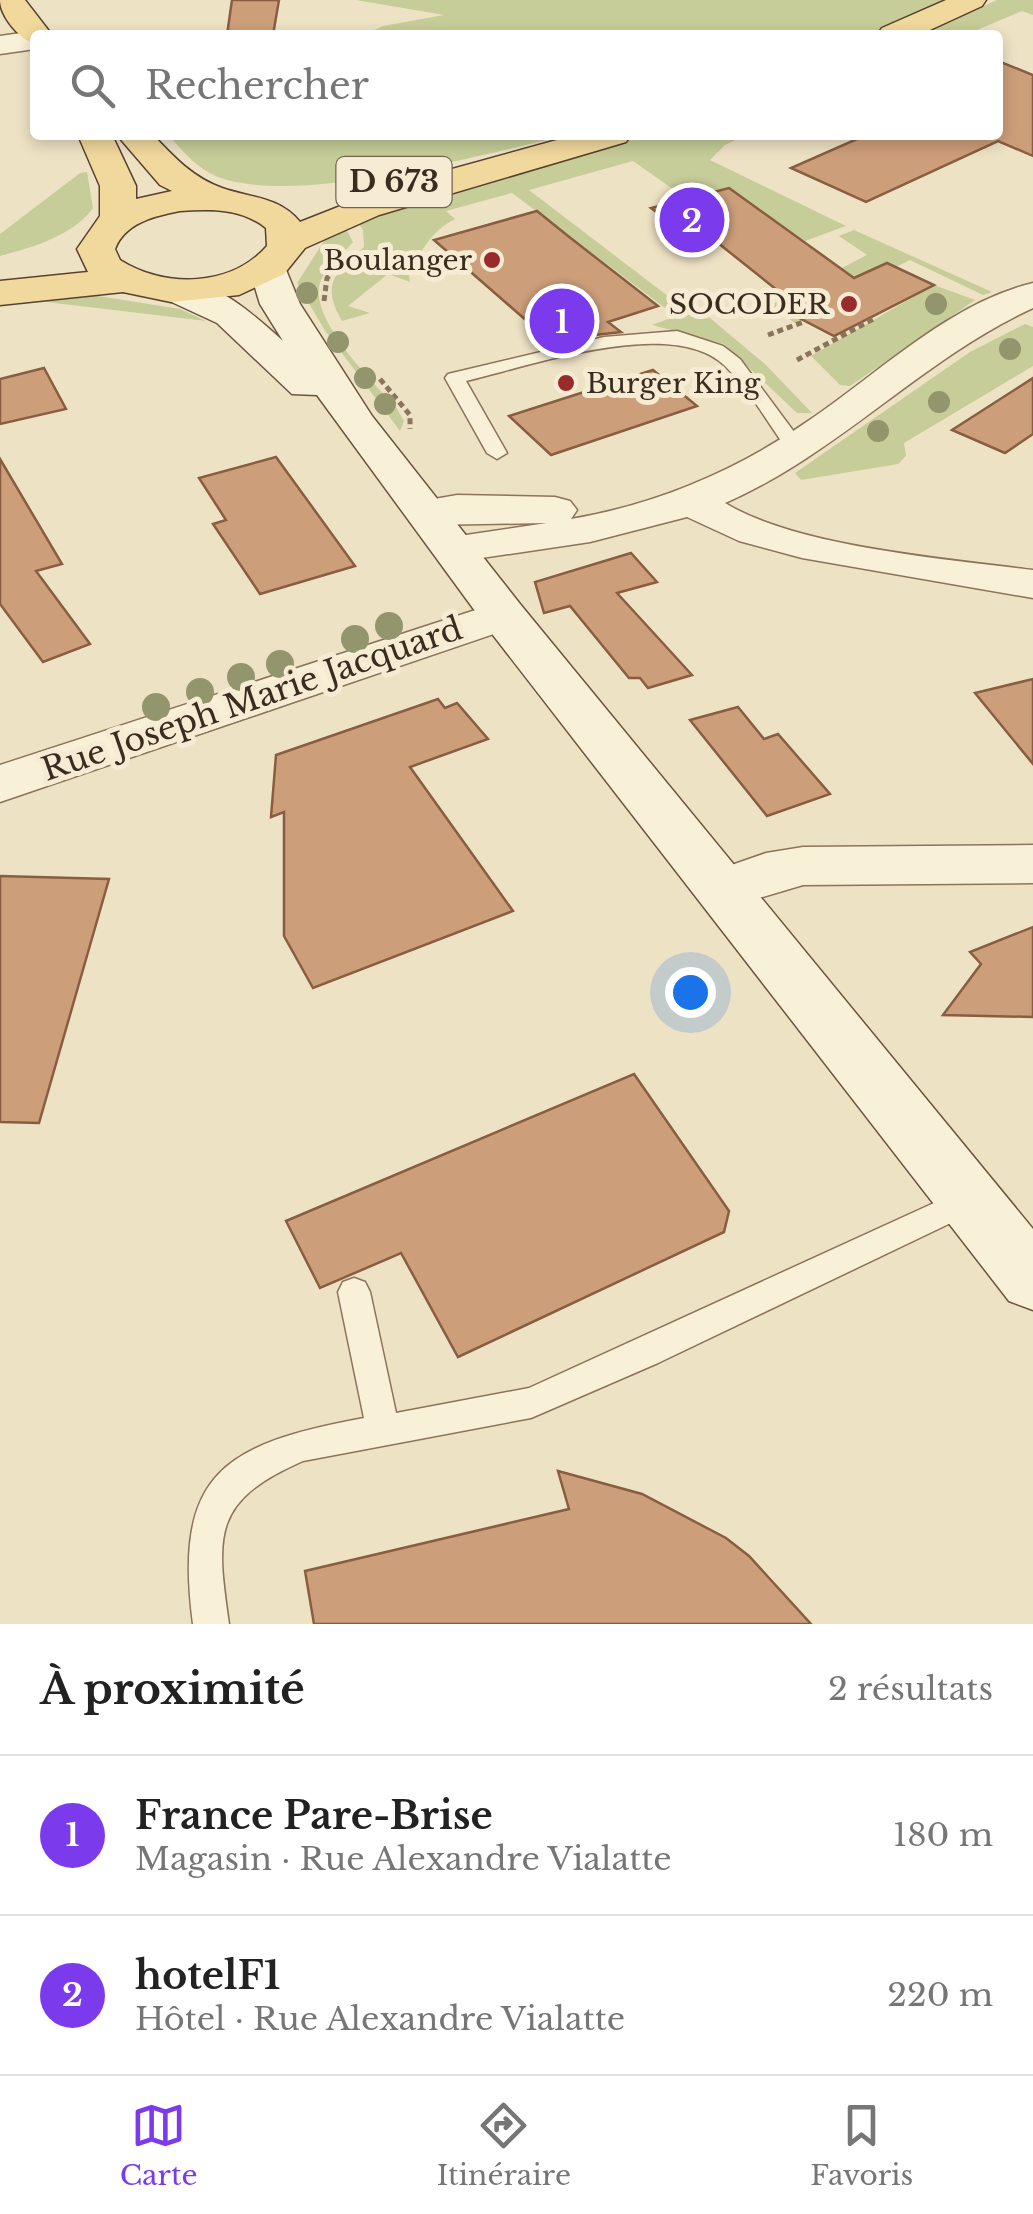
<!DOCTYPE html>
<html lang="fr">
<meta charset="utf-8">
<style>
:root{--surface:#fff;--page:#f2f2f2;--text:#222;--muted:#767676;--line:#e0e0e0;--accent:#7c3aed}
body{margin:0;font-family:"Libre Baskerville",serif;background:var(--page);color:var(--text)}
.you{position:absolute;left:690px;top:992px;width:35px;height:35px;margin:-25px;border:8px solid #fff;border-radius:50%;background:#1a73e8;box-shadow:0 0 0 15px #1a73e833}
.badge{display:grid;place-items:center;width:65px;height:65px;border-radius:50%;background:var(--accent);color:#fff;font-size:32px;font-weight:700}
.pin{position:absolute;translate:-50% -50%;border:5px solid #fff;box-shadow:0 2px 10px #0006}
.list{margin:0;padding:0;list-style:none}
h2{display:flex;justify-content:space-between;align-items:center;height:130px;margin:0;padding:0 40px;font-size:42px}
h2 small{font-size:32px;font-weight:400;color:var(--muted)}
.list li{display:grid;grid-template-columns:65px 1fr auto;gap:30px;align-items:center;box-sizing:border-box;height:160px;padding:0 40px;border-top:2px solid var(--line)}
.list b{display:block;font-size:38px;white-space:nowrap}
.list p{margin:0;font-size:32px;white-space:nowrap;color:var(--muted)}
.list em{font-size:32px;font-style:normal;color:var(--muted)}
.icon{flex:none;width:55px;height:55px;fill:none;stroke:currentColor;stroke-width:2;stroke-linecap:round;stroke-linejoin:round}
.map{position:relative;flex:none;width:1033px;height:1624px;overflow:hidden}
.search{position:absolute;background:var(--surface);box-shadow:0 5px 15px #0003;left:30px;right:30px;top:30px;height:110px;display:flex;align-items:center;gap:25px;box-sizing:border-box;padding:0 35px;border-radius:10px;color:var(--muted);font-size:38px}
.sheet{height:450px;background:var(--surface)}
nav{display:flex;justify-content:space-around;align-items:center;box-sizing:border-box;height:140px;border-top:2px solid var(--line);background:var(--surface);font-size:28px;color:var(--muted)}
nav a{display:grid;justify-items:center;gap:5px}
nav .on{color:var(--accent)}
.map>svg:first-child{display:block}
.green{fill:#c6cd98}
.building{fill:#cd9e7a;stroke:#895e40;stroke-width:2.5}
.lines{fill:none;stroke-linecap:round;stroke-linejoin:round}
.lane-casing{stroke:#8a745b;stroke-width:3}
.street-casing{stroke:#8a745b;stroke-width:3}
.secondary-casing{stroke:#6b553e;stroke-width:3}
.primary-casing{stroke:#57422f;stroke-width:3}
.path-far1{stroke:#8a745b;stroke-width:4;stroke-dasharray:5 2.5;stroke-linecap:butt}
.path{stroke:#8a745b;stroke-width:5;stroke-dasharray:6 4;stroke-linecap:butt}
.lane{fill:#f9f0d8;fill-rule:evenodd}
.street{fill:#f9f0d8;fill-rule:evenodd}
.secondary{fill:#f9f0d8;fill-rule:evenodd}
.primary{fill:#f1d89d;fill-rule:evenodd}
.tree{fill:#93956d}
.poi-dot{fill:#992b2a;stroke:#f6ecd4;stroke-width:4}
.labels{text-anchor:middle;stroke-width:10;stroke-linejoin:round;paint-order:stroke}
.far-poi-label{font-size:28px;fill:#3a2c1f;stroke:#f6ecd4;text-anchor:end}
.shield{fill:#f6ecd4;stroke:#726655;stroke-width:2.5}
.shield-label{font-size:30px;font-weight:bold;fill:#3a2c1f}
.street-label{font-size:32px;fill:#3a2c1f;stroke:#f6ecd4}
</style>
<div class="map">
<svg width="1033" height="1624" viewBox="0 0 1033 1624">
<rect width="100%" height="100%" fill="#eee2c5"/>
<path class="green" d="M356,0H948L869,35H364L383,26L444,15Z
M997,0H1033V15L1022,11L965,35H921Z
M168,135H569C482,154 303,206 221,178C198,170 184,152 168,135Z
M646,135H746L725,145L710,160L846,226L805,241L781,225L739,237L751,203L729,188L687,199L633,161L529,190L694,316L704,313L766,365L812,413H797L724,344L652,325L676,316L512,193L446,211L455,219C431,231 421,251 409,275L410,282L388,274L348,306L370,313L342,321C319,281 338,273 364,247L363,230L355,219Z
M87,172L93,208C73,237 26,249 0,256V234L80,173Z
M345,227L353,242C343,255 329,263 322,278C303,314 372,381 396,407L404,421L400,431L324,329L297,283L326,238Z
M854,230L992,292L983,295L910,260L896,267L887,263L787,311L802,319L795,323L774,308L755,313L867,255L839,236Z
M934,285L975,300L850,386L840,385L811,356Z
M92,295L180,309L206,321L46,302Z
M1025,324L1033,327V366L904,443L906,456L898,464L801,480L795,473L970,352Z"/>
<path class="building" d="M232,0H279L273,35H227Z
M998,61L1033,75V156L998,141L866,202L791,168L866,135H998Z
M729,188L854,278L887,263L934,285L834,336L786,311L797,306L718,243L704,247L651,208Z
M537,211L568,236L658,306L608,322L621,332L595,335L535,328L434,240Z
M44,368L66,409L0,424V379Z
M653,370L697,406L551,455L509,416Z
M1033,378V434L1005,453L952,430Z
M276,457L355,566L260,594L213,524L226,520L199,478Z
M0,459L62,564L36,571L90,644L43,662L0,604Z
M631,553L657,582L617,593L692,675L648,688L640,678H629L570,606L544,613L535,582Z
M1033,679V764L975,693Z
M438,699L445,708L457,703L488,739L410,767L513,911L313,988L284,936V812L271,817L276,755Z
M738,707L764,739L778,734L830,794L767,816L690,720Z
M0,876L109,879L39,1123L0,1122Z
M1033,927V1017L943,1015L981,964L970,952Z
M634,1074L729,1211L724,1232L458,1357L401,1253L320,1288L286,1221Z
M558,1471L642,1494L726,1538L749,1556L811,1624H314L305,1571L569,1509Z"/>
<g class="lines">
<g class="lane-casing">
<path id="lane" d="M677,331L723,346L740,359L806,448L803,452H789C769,425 750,390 725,366C672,315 531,366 466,381L507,453L497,459L487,453L445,378L448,374L604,337Z
M969,1187L980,1191L984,1200L980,1209L658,1363L531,1418L303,1461C212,1501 216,1534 229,1624H193C173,1473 224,1444 364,1418L338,1292L343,1282L354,1278L365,1282L370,1292L396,1413L529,1388Z"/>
</g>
<g class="street-casing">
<path id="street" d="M35,31L47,35H35V49L0,54V36Z
M1033,283V308C922,359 838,454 725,503C797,547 947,559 1033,570V598L802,558L739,541L687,517L590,542L455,562L439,559L433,549L439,539L547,523L427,525L412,521L405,512L412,503L457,495L555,497L570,501L577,510L571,519C658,504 738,470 811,419C880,372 950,303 1033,283Z
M503,601L520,605L526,615L520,625L0,802V765Z
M1033,845V883L803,885L722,909L703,903L695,889L703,875L766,853L803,847Z"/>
</g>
<g class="secondary-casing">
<path id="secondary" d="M268,256L282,260L300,304L372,416L520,604L1033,1229V1310L1009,1301L486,626L317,395L292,394L217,323L163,298L157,290L163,282C207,271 253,314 283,341L260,304L249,268L254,260Z"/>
</g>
<g class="primary-casing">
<path id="primary" d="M0,0H25L52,35H35V44C20,40 0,16 0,0Z
M946,0H986L982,6L919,35H877L882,28Z
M78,135H112L136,186V199L172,191L160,185L117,135H153C174,157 192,177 222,188C250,198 279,196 300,222L394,185L575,135H631L626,142L379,215L305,248L284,274L239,295L171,302L123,292L0,305V281L88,272L77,249L100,216V186ZM180,211C211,209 241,208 266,228L267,246C230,288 164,288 120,260L115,249C125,223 154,216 180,211Z"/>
</g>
<path class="path-far1" d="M330,274L343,260"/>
<path class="path" d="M324,301L327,278L333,272
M768,335L806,321
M797,360L875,318
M380,379L410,415V429"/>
<use href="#lane" class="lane"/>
<use href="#street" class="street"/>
<use href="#secondary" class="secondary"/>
<use href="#primary" class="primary"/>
</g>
<g class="tree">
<circle cx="307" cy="293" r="11"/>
<circle cx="936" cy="304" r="11"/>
<circle cx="338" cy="342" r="11"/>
<circle cx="1010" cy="349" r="11"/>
<circle cx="365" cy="378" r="11"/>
<circle cx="939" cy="402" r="11"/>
<circle cx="385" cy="404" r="11"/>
<circle cx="878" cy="431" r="11"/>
<circle cx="389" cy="626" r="14"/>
<circle cx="355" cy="639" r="14"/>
<circle cx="280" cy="664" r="14"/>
<circle cx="241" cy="677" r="14"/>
<circle cx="200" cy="692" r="14"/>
<circle cx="156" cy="707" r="14"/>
</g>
<g class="poi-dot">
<circle cx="492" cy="260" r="10"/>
<circle cx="849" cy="304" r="10"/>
<circle cx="566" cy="383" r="10"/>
</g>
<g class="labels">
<g class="far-poi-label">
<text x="472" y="270">Boulanger</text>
<text x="829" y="314">SOCODER</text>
<text x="586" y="393" text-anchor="start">Burger King</text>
</g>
<rect class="shield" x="336.5" y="157" width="115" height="50" rx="8"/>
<g class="shield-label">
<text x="394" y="192">D 673</text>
</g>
<g class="street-label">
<text transform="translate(252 699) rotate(-19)" y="11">Rue Joseph Marie Jacquard</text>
</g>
</g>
</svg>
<div class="you"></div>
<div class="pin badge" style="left:562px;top:321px">1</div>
<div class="pin badge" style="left:692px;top:220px">2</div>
<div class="search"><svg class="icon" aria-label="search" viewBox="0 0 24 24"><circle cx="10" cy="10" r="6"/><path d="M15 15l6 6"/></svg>Rechercher</div>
</div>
<section class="sheet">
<h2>À proximité<small>2 résultats</small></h2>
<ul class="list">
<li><span class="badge">1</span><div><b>France Pare-Brise</b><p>Magasin · Rue Alexandre Vialatte</p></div><em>180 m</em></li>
<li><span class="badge">2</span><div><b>hotelF1</b><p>Hôtel · Rue Alexandre Vialatte</p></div><em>220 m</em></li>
</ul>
</section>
<nav>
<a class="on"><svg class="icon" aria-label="map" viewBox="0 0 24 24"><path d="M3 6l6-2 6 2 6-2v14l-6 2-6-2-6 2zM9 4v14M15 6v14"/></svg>Carte</a>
<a><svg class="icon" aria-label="directions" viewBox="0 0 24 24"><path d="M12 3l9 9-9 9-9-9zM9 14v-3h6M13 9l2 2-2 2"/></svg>Itinéraire</a>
<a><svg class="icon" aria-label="saved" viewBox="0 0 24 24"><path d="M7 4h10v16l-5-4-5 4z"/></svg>Favoris</a>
</nav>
